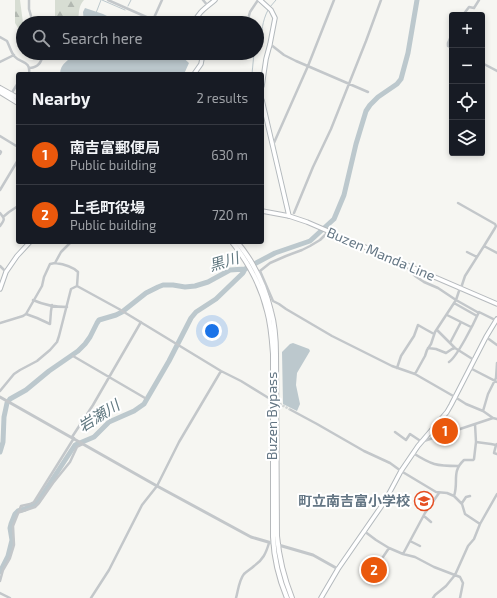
<!DOCTYPE html>
<meta charset="utf-8">
<style>
:root{--surface:#171b24;--page:#20242c;--text:#f1f3f6;--muted:#9ea1a6;--line:#363941;--accent:#ea580c}
body{margin:0;font-family:"Exo 2","Noto Sans JP",sans-serif;background:var(--page);color:var(--text)}
.controls{position:absolute;right:12px;top:12px;display:grid;overflow:hidden;border-radius:4px;box-shadow:0 2px 6px #0003}
.controls button{width:36px;height:36px;display:grid;place-items:center;padding:0;border:0;border-bottom:1px solid var(--line);background:var(--surface);color:var(--text);font:20px sans-serif}
.you{position:absolute;left:212px;top:331px;width:14px;height:14px;margin:-10px;border:3px solid #fff;border-radius:50%;background:#1a73e8;box-shadow:0 0 0 6px #1a73e833}
.badge{display:grid;place-items:center;width:26px;height:26px;border-radius:50%;background:var(--accent);color:#fff;font-size:13px;font-weight:700}
.pin{position:absolute;translate:-50% -50%;border:2px solid #fff;box-shadow:0 1px 4px #0006}
.list{margin:0;padding:0;list-style:none}
h2{display:flex;justify-content:space-between;align-items:center;height:52px;margin:0;padding:0 16px;font-size:17px}
h2 small{font-size:13px;font-weight:400;color:var(--muted)}
.list li{display:grid;grid-template-columns:26px 1fr auto;gap:12px;align-items:center;box-sizing:border-box;height:60px;padding:0 16px;border-top:1px solid var(--line)}
.list b{display:block;font-size:15px;white-space:nowrap}
.list p{margin:0;font-size:13px;white-space:nowrap;color:var(--muted)}
.list em{font-size:13px;font-style:normal;color:var(--muted)}
.icon{flex:none;width:22px;height:22px;fill:none;stroke:currentColor;stroke-width:2;stroke-linecap:round;stroke-linejoin:round}
.map{position:relative;flex:none;width:497px;height:598px;overflow:hidden}
.search{position:absolute;background:var(--surface);box-shadow:0 2px 6px #0003;left:16px;top:16px;width:248px;height:44px;display:flex;align-items:center;gap:10px;box-sizing:border-box;padding:0 14px;border-radius:22px;color:var(--muted);font-size:15px}
.panel{position:absolute;background:var(--surface);box-shadow:0 2px 6px #0003;left:16px;top:72px;width:248px;height:172px;border-radius:4px}
.map>svg:first-child{display:block}
.forest{fill:url(#forest-firs)}
.water{fill:#bcc8cd}
.lines{fill:none;stroke-linecap:round;stroke-linejoin:round}
.stream{stroke:#bcc8cd;stroke-width:1}
.river{stroke:#bcc8cd;stroke-width:5}
.minor-tunnel{stroke:#d2d6d6;stroke-width:2.5;stroke-dasharray:2.5 1;stroke-linecap:butt}
.secondary-casing{stroke:#b3b9bd;stroke-width:5.5}
.primary-casing{stroke:#b6babe;stroke-width:5.5}
.trunk-casing{stroke:#b6b9bc;stroke-width:6}
.minor{stroke:#c3c7ca;stroke-width:2.5}
.tertiary{stroke:#c3c7ca;stroke-width:3}
.secondary{stroke:#fff;stroke-width:3.5}
.primary{stroke:#fff;stroke-width:3.5}
.trunk{stroke:#fff;stroke-width:4}
.labels{text-anchor:middle;stroke-width:4;stroke-linejoin:round;paint-order:stroke}
.street-label{font-size:14px;fill:#647684;stroke:#fff}
.poi-label{font-size:14px;font-weight:bold;fill:#647684;stroke:#fff;text-anchor:end}
.water-label{font-size:15px;font-style:italic;fill:#607880;stroke:#fff}
</style>
<div class="map">
<svg width="497" height="598" viewBox="0 0 497 598">
<defs>
<pattern id="forest-firs" width="22" height="20" patternUnits="userSpaceOnUse"><rect width="22" height="20" fill="#d7ddd3"/><path d="M5 1l3.5 6h-7zM16 11l3.5 6h-7z" fill="#b2b8b1"/></pattern>
</defs>
<rect width="100%" height="100%" fill="#f6f6f2"/>
<path class="forest" d="M15,0H20L23,23V36L15,23Z
M55,0H84C78,6 79,15 78,23H54L55,18Z"/>
<path class="water" d="M85,8L103,14L121,23H84L83,12Z
M76,53H178L189,63L184,74H60C60,63 70,60 76,53Z
M293,343L309,349L310,351L297,373L296,385L300,404L297,411L283,404L282,352L290,344Z"/>
<g class="lines">
<path class="stream" d="M102,0L125,10
M128,6L131,0
M270,7L276,0
M96,13L101,0
M257,46L260,44C262,32 262,21 268,10
M252,74L254,53"/>
<path class="river" d="M0,452L3,442L4,417L7,403L10,399L26,390L49,371L78,351L85,344L90,337L97,323L99,320L116,315L122,312L146,293L158,287L163,285H173L185,287L195,286L208,282L230,270L245,269L275,253L310,241L334,219L344,195L356,144L366,111L370,105L378,97L397,84L401,79L408,53L417,0
M0,572L8,556L12,540L10,528L11,524L15,514L18,511L25,509L37,503L75,445L94,437L109,422L134,411L144,404L169,361L191,318L196,312L216,299L243,273L245,269"/>
<path class="minor-tunnel" d="M267,397L291,410"/>
<g class="secondary-casing">
<path id="secondary" d="M260,0L271,10L275,18L270,44L266,59L262,86
M194,23C198,12 207,7 215,0
M194,74L201,64L203,53
M262,100L289,216
M0,289L6,272L17,256L30,242
M321,598L338,569L385,501L401,471L418,446L447,412L451,405L486,337L497,319"/>
</g>
<g class="primary-casing">
<path id="primary" d="M262,211L289,216L307,222L497,304"/>
</g>
<g class="trunk-casing">
<path id="trunk" d="M0,88L18,98
M0,92L18,103
M232,242C248,262 261,286 267,311C271,325 272,340 273,354V537C274,558 279,579 287,598
M237,242C253,261 265,286 271,311C275,325 276,340 276,354L277,536C279,558 284,578 292,598"/>
</g>
<path class="minor" d="M29,0V9L33,23
M108,0L160,23
M203,0L208,6
M463,15L469,7L474,8L479,0
M153,20L162,0
M247,23L250,12L258,0
M452,34L448,43V46L452,48
M0,37L7,41C9,45 11,52 14,56C21,64 31,60 29,74
M270,44L284,55L296,61L368,92
M228,53H236
M0,62L14,55
M482,63L497,71
M30,68C40,67 41,61 44,53
M11,94L18,83
M0,136L18,147
M273,145L308,66L334,0
M0,151L1,152L0,154
M0,190L18,160
M458,203L495,224L496,226L495,228L484,246
M0,213C5,219 5,219 0,226
M294,213L313,167L331,129L366,41L381,0
M3,217L9,212L18,206
M328,232L320,240L310,246L302,250L286,256L270,263L260,271L273,301L279,304L286,309L332,336L392,366L415,374L455,397L466,404L483,411L493,418L497,419
M467,252L477,257
M55,263C63,264 72,266 78,272L77,286L119,309L221,371L241,381L267,397
M0,266L6,272
M408,266V268L415,276L424,282L438,288L456,300L479,313
M461,288L465,276L484,246L497,253
M33,300C44,305 56,307 67,307
M454,303L477,316
M26,314L37,318L50,324L51,311L52,305
M447,315L471,327
M0,323L23,316L26,314L42,286L44,277L50,264L55,263L61,252L71,242
M437,330L455,348L474,360
M486,337L497,345
M450,343L461,322
M428,348L436,349L446,353L452,349L455,348
M73,356L145,398
M449,362C457,357 474,323 479,312L497,321
M397,368L401,356L414,336L418,325L425,329L434,334
M470,368L497,382
M415,374L425,356L427,350L431,344L435,332L456,300L460,288
M0,391L14,374L20,370L37,361L50,350L57,342L59,336L71,289L77,286
M291,410L317,424L364,451L390,463L401,471L436,492L447,493L454,496L462,504L465,514L480,524
M483,411L488,394L496,378L497,363
M395,432L406,440L410,434L422,442
M72,437L93,405L141,322
M424,441L493,418
M476,442L491,444L496,445L497,444
M496,445L494,453L497,454
M413,453C432,465 436,466 458,466
M454,496C459,481 451,472 464,460H473L474,459L476,442L475,424
M462,503L466,497L470,496
M20,512L35,507L39,503L53,483L70,462L77,447L83,444
M424,516L431,522
M364,531L376,540L389,548L403,554L415,557L434,567L460,577L463,583L460,598
M410,541L420,546
M403,554L425,513L439,493
M368,574L383,557L389,548
M0,581L3,570L10,558L14,545L13,526L21,506L30,504L34,502L74,438
M0,593L10,598
M91,598L109,570L142,505L157,486L179,442L221,371
M236,598C238,591 239,580 244,574C247,571 251,569 254,566C263,560 266,553 269,543
M433,598L435,595L446,586L455,575L468,546L474,539L480,524L497,494"/>
<path class="tertiary" d="M0,397L157,486L251,537L313,555L338,569"/>
<use href="#secondary" class="secondary"/>
<use href="#primary" class="primary"/>
<use href="#trunk" class="trunk"/>
</g>
<defs>
<g id="school-ring" transform="scale(1)"><circle r="9.5" fill="#fff" stroke="#e54f23" stroke-width="1.5"/><path d="M0-5L7-2L0 1L-7-2ZM-4 1L0 2.5L4 1V4Q0 6-4 4Z" fill="#e54f23"/></g>
</defs>
<g fill-rule="evenodd">
<use href="#school-ring" x="424" y="501"/>
</g>
<g class="labels">
<g class="street-label">
<text transform="translate(381 254) rotate(23)" y="5">Buzen Manda Line</text>
<text transform="translate(272 416) rotate(-90)" y="5">Buzen Bypass</text>
</g>
<g class="poi-label">
<text x="410" y="506">町立南吉富小学校</text>
</g>
<g class="water-label">
<text transform="translate(224 262) rotate(-17)" y="5">黒川</text>
<text transform="translate(99 416) rotate(-32)" y="5">岩瀬川</text>
</g>
</g>
</svg>
<div class="controls">
<button>+</button>
<button>−</button>
<button><svg class="icon" aria-label="locate" viewBox="0 0 24 24"><circle cx="12" cy="12" r="6"/><path d="M12 2v4M12 18v4M2 12h4M18 12h4"/></svg></button>
<button><svg class="icon" aria-label="layers" viewBox="0 0 24 24"><path d="M12 4l9 5-9 5-9-5zM3 14l9 5 9-5"/></svg></button>
</div>
<div class="you"></div>
<div class="pin badge" style="left:445px;top:431px">1</div>
<div class="pin badge" style="left:374px;top:570px">2</div>
<div class="search"><svg class="icon" aria-label="search" viewBox="0 0 24 24"><circle cx="10" cy="10" r="6"/><path d="M15 15l6 6"/></svg>Search here</div>
<section class="panel">
<h2>Nearby<small>2 results</small></h2>
<ul class="list">
<li><span class="badge">1</span><div><b>南吉富郵便局</b><p>Public building</p></div><em>630 m</em></li>
<li><span class="badge">2</span><div><b>上毛町役場</b><p>Public building</p></div><em>720 m</em></li>
</ul>
</section>
</div>
